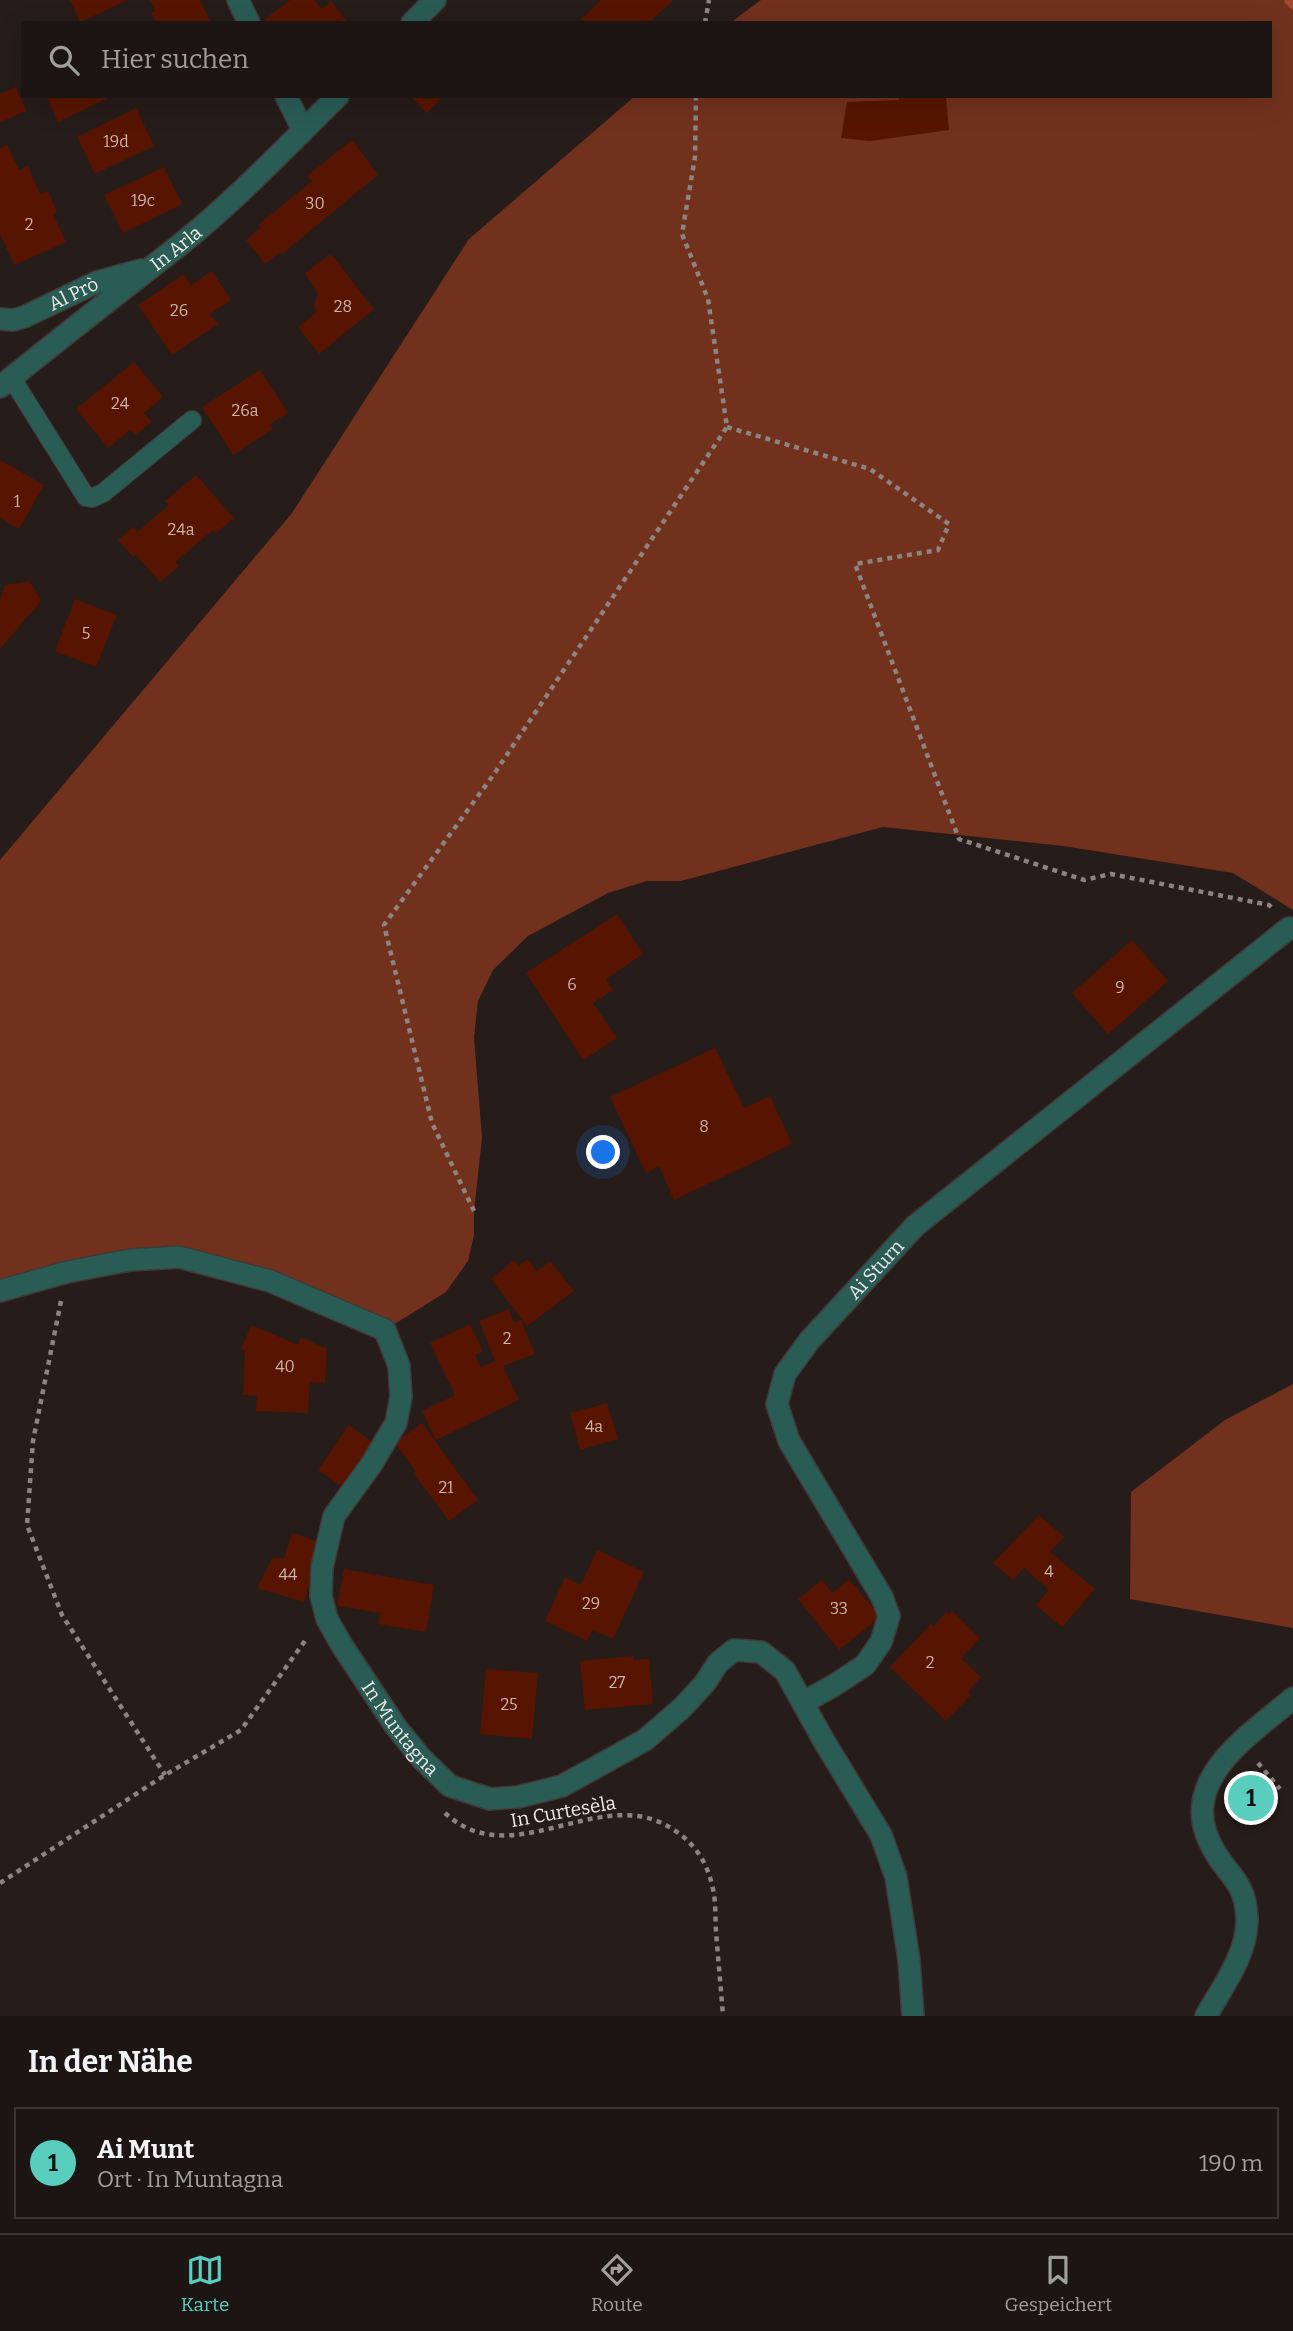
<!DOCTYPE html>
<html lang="de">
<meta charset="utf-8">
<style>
:root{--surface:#1c1514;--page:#251e1d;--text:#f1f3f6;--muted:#a09fa0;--line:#3a3434;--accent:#59cebe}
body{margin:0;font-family:Bitter,serif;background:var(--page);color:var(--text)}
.you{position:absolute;left:604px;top:1153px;width:24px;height:24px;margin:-18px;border:5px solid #fff;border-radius:50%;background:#1a73e8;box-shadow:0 0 0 10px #1a73e833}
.badge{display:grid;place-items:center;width:46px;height:46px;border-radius:50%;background:var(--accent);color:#111;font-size:23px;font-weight:700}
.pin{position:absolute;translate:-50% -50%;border:4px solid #fff;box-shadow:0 2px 7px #0006}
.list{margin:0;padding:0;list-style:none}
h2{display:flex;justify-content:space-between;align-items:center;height:91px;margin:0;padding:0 28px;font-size:30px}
h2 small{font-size:23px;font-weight:400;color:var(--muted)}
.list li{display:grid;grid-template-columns:46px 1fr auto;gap:21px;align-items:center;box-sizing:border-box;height:112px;margin:0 14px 14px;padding:0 14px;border:2px solid var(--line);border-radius:0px}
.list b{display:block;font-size:26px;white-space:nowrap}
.list p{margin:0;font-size:23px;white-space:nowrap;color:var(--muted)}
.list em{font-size:23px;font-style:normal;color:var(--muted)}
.icon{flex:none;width:38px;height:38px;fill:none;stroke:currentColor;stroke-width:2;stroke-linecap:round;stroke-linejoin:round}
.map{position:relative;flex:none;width:1293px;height:2016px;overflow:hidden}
.search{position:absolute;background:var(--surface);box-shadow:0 7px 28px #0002;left:21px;right:21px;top:21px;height:77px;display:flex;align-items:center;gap:18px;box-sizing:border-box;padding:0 24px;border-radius:0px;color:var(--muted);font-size:26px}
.sheet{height:217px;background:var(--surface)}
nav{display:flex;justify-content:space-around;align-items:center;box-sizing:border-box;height:98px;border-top:2px solid var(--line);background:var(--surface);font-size:19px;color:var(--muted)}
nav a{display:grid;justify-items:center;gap:4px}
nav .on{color:var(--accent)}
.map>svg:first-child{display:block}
.green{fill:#72311d}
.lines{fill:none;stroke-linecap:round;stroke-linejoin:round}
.stream{stroke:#a2482e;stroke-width:10}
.building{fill:#571501}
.service-casing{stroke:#423937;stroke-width:20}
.minor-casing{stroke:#423937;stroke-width:24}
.path{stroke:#8d8482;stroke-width:4.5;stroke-dasharray:5 5;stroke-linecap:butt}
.service{stroke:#295c55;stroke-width:18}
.minor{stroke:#295c55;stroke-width:21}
.labels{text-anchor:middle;stroke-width:6;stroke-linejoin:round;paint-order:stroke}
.number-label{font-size:16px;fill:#cab4ae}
.street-label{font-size:19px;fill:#f0e9e7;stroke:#261c1a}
</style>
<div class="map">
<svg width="1293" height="2016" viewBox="0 0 1293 2016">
<rect width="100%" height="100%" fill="#261c1a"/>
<path class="green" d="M761,0H1289L1293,4V910L1233,873L1063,846L883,827L681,881H647L608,893L528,936L493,970L478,1001L474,1037L482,1138L474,1211V1235L468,1261L446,1292L385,1330L179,1257L0,1291V860L292,513L469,239L635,96H1270V23H730Z
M1293,1384V1628L1130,1599L1131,1492L1225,1420Z"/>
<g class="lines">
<path class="stream" d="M1289,0L1293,4"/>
</g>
<path class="building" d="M70,0H128L80,22Z
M150,0H200L211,23H156L151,13L155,11Z
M290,0H314L321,9L331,1L348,23H265L264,20Z
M601,0H673L649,23H583L580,20Z
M16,87L26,111L0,122V94Z
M46,96H112L58,122Z
M410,96H443L427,113Z
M899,96L946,97L949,130L870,141L841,138L847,102L899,100Z
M136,108L154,146L95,174L77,137Z
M352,140L378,175L282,254L280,252L265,264L246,240L261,228L258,225L312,181L307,176Z
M7,145L19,170L28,166L40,194L48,191L57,212L53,214L66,242L14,265L0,234V148Z
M164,167L182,204L123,233L104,195Z
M331,254L374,309L319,354L298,327L316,313L314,304L318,294L305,273Z
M212,271L231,300L210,314L218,324L172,355L138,305L184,274L191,285Z
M134,362L163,397L144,413L152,422L135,435L130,430L108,448L76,409Z
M260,370L288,413L269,425L273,429L233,455L202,407Z
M0,460L44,485L19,529L0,518Z
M196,475L234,518L216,533L213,530L175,562L179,566L160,582L136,555L133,557L118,540L133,527L137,532L169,505L165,501Z
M30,581L41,601L0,649V601L5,585Z
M75,599L117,615L96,667L55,651Z
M617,914L643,954L606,979L613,990L593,1003L617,1038L583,1060L526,973Z
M1132,940L1168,981L1108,1034L1072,993Z
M715,1048L744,1108L770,1096L792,1144L674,1200L659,1166L646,1173L610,1097Z
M527,1259L537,1271L550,1261L574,1291L527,1326L491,1279L514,1260L519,1266Z
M509,1309L514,1323L521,1320L535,1354L503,1366L519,1400L436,1440L422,1411L455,1395L430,1343L470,1324L483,1351L475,1355L481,1367L495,1361L479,1321Z
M251,1325L298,1345L301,1337L327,1349L325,1383L310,1382L308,1413L256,1411L257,1396L243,1395L245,1351L241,1349Z
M607,1403L618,1439L580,1450L570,1413Z
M422,1423L478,1500L449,1521L414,1474L416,1472L395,1443Z
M349,1425L373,1443L342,1487L318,1470Z
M1039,1515L1064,1537L1050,1552L1095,1589L1062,1627L1036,1605L1049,1590L1024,1568L1013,1580L993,1563Z
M292,1533L320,1542L304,1602L257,1588L273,1557L284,1559Z
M597,1550L644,1572L613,1639L592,1630L587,1641L545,1621L565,1577L581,1585Z
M344,1569L434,1585L426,1632L378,1624L380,1613L337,1606Z
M849,1579L880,1617L839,1650L798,1599L822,1580L832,1593Z
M952,1611L980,1638L961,1658L981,1677L968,1692L971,1695L946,1721L890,1667L931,1624L934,1626L946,1612L949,1614Z
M633,1656V1660L649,1659L653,1704L585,1710L580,1661Z
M486,1669L538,1673L532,1739L480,1734Z
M1229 1796a22 22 0 1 1 44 0a22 22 0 1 1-44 0Z"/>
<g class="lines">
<g class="service-casing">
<path id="service" d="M11,377L86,497L92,498L103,493L192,420"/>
</g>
<g class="minor-casing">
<g id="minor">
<path d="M238,0L249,23"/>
<path d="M412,23L435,0"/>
<path d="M286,96L303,130"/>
<path id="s1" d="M0,319L13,320L24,317L97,282L141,270"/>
<path id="s2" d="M0,387C60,338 121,291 181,244C237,199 287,146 338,96"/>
<path id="s3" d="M0,1291L67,1272L130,1260L179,1257L270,1281L385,1330L399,1366L401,1397L396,1423L371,1465L334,1516L322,1567L321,1596L327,1619L341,1644L396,1727L422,1759L450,1786L490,1799L518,1797L562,1786L645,1740L682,1708L705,1683L718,1663L734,1650L761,1652L785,1671L824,1741L881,1835L896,1877L909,1960L913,2016"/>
<path id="s4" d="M804,1702L833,1686L865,1665L881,1642L889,1616L882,1597L789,1441L777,1404L785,1374L809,1341L915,1226L1289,928"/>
<path d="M1206,2016C1223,1986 1248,1953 1247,1918C1245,1879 1227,1876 1212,1847C1176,1780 1249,1736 1293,1698"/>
</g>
</g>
<path class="path" d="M705,23L709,0
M727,427L870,469L949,524L938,550L855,564L959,839L1084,880L1111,874L1269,905L1273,909
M474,1211L432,1123L384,925L494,774L727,427L708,299L682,234L695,157L696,96
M61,1301L33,1441L27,1525L62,1615L165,1775
M1258,1763L1280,1789
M445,1813C514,1877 604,1778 677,1832C697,1846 708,1865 713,1889C716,1902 715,1917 716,1931C718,1959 721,1988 723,2016
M0,1883L165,1775L241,1730L307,1638"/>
<use href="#service" class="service"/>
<use href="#minor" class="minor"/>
</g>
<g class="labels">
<g class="number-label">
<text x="116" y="147">19d</text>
<text x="143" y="206">19c</text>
<text x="315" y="209">30</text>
<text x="29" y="230">2</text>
<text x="343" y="312">28</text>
<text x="179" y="316">26</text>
<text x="120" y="409">24</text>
<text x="245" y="416">26a</text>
<text x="17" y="507">1</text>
<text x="181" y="535">24a</text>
<text x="86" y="639">5</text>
<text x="572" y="990">6</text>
<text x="1120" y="993">9</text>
<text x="704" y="1132">8</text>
<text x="507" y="1344">2</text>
<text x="285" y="1372">40</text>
<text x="594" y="1432">4a</text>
<text x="446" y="1493">21</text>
<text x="1049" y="1577">4</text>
<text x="288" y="1580">44</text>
<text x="591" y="1609">29</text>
<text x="839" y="1614">33</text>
<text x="930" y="1668">2</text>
<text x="617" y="1688">27</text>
<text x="509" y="1710">25</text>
</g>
<g class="street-label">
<text dy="7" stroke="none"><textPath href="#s2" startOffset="224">In Arla</textPath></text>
<text dy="7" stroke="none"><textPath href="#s1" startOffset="79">Al Prò</textPath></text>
<text dy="7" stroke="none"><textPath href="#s4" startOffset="537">Ai Sturn</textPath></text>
<text dy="7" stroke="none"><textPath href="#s3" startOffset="847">In Muntagna</textPath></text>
<text transform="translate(563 1811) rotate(-10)" y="7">In Curtesèla</text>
</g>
</g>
</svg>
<div class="you"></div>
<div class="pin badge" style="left:1251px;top:1798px">1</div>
<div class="search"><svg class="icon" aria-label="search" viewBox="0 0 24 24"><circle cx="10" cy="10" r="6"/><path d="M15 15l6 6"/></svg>Hier suchen</div>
</div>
<section class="sheet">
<h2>In der Nähe<small></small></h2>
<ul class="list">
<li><span class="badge">1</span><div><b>Ai Munt</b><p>Ort · In Muntagna</p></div><em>190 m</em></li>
</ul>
</section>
<nav>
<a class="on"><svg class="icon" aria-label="map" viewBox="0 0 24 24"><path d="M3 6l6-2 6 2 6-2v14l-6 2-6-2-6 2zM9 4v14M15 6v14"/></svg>Karte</a>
<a><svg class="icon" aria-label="directions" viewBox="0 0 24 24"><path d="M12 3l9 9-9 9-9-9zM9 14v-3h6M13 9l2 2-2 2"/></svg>Route</a>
<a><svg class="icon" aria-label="saved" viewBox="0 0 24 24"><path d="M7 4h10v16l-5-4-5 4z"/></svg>Gespeichert</a>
</nav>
